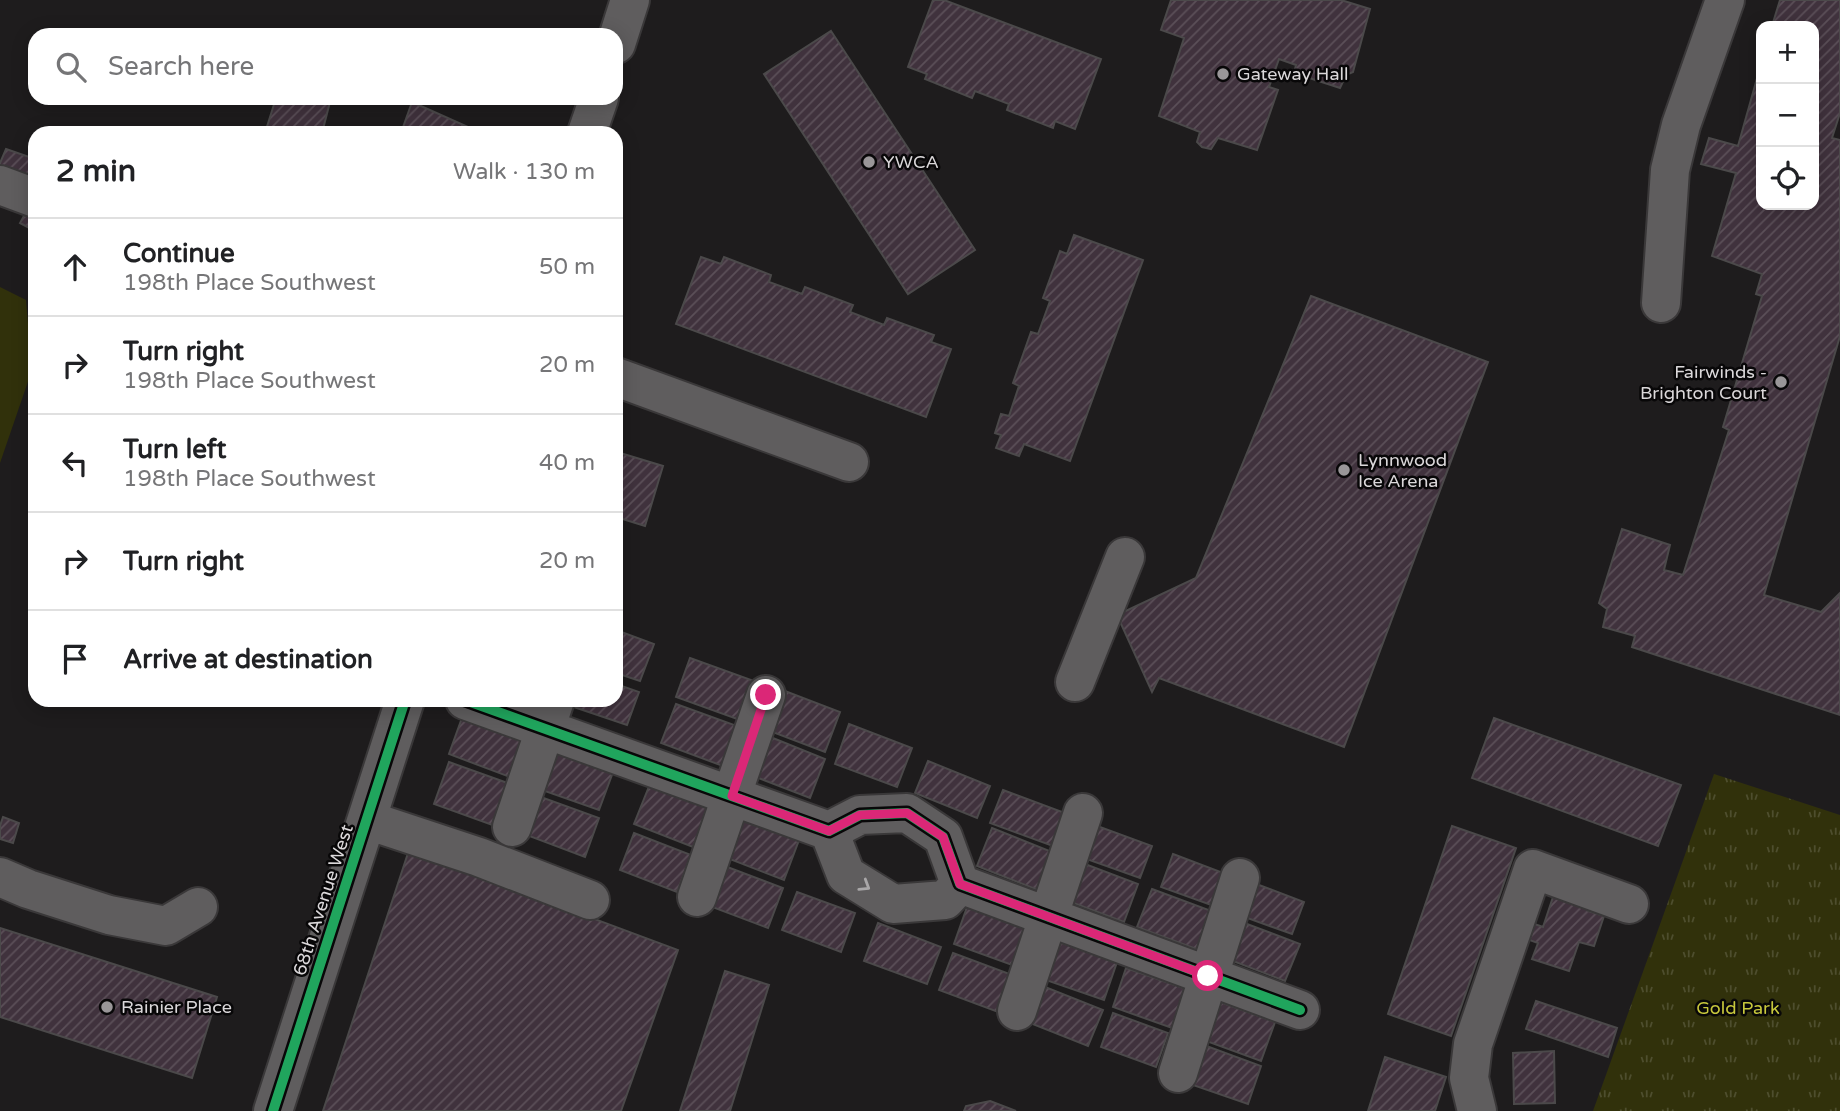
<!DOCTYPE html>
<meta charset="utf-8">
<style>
:root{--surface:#fff;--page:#f2f2f2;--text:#202124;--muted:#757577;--line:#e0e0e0}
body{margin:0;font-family:"Varela Round",sans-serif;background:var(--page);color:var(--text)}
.controls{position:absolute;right:21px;top:21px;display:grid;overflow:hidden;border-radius:14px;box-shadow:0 4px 18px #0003}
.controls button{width:63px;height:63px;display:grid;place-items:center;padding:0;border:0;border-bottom:2px solid var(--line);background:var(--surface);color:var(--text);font:35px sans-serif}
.stop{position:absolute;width:21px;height:21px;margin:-16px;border:5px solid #db2777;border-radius:50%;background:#fff}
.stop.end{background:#db2777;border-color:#fff;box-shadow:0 2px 7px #0008}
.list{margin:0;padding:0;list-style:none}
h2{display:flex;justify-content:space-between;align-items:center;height:91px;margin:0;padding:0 28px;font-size:30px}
h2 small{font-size:23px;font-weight:400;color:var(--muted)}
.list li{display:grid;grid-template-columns:46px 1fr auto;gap:21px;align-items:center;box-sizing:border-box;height:98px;padding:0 28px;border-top:2px solid var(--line)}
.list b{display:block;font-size:26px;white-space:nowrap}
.list p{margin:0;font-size:23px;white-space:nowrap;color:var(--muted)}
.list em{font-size:23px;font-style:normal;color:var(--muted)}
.icon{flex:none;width:38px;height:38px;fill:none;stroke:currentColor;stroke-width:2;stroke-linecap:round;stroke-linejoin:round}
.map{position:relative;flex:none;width:1840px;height:1111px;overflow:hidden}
.search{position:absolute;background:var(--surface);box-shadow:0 4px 18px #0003;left:28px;top:28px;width:595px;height:77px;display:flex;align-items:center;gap:18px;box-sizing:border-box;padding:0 24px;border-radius:21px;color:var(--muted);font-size:26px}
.panel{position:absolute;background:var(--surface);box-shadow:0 4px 18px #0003;left:28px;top:126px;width:595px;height:581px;border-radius:21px}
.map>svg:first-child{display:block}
.grass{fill:#31310b}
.park{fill:url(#park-tufts)}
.building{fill:url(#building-hatch);stroke:#4b494a;stroke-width:2}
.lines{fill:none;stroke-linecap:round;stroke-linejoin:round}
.minor-casing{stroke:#3a3839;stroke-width:42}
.minor{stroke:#5f5d5e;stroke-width:38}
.cycleway-casing{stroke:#080708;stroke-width:15}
.cycleway{stroke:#20a55d;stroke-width:10}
.oneway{stroke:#a9a7a8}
.route{stroke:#db2777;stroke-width:9}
.poi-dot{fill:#999698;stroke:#080708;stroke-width:2.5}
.labels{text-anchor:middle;stroke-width:5;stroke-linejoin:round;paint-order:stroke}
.poi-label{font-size:18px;fill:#dbd8da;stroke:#080708;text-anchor:start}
.street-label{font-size:18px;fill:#dbd8da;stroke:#080708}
.park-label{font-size:18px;fill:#c8c83c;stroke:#080708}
</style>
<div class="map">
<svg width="1840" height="1111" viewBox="0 0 1840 1111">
<defs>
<pattern id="park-tufts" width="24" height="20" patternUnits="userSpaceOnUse" patternTransform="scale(1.75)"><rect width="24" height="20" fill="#31310b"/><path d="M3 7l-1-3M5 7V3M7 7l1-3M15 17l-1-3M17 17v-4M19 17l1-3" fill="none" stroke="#4e4e2e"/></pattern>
<pattern id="building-hatch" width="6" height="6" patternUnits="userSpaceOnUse" patternTransform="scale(1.75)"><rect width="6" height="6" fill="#40323d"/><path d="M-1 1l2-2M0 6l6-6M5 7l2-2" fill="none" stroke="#5b4f58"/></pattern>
</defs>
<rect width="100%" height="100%" fill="#1e1c1d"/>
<path class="grass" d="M0,287L26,300L32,370L0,463Z"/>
<path class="park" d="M1714,774L1840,815V1111H1593Z"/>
<path class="building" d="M933,0H944L1101,59L1075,129L1055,121L1053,128L1007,110L1009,104L975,91L972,98L925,79L927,74L908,67Z
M1171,0H1341L1370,9L1353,72L1346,75L1340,88L1294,73L1296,65L1279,59L1269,87L1278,90L1257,150L1218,138L1211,149L1202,147L1197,142L1200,132L1159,116L1184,38L1161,30Z
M1780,0H1840V113L1832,138L1840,140V336L1764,595L1821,612L1840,593V715L1632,647L1635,636L1603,627L1607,609L1599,603L1622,529L1670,545L1664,570L1683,575L1729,430L1723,427L1762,296L1756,294L1762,274L1712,256L1736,173L1701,164L1709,138L1738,146L1761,64V205H1814V26H1772Z
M831,31L975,250L908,294L764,74Z
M276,98H331L322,133H265Z
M412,102L468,127L465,133H401Z
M6,149L35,159V192L0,179V163Z
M31,203L35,205V231L20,223Z
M1074,235L1143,260L1070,461L1024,444L1019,456L996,448L1001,435L995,433L1001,414L1009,416L1019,386L1013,383L1031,332L1038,334L1050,301L1043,298L1060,251L1067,254Z
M701,257L721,264L724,257L771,275L769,282L802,294L805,287L853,305L850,312L884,325L887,318L934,335L931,342L951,349L926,417L676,324Z
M1311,296L1488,362L1344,747L1159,678L1152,692L1117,615L1196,578Z
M617,452L663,466L645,526L616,517Z
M616,630L654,644L640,681L616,673Z
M690,658L754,681L740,720L676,697Z
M616,684L639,692L627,725L565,704L566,700H616Z
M777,688L840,712L825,752L762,728Z
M676,704L737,726L723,766L661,743Z
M463,715L525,738L510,777L449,754Z
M1494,718L1681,785L1658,846L1472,778Z
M849,724L912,748L897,787L835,764Z
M763,734L825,759L810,798L748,774Z
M553,749L613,772L599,810L539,789Z
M928,761L990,786L977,818L915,793Z
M449,762L513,785L498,827L434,804Z
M650,784L709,807L701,837L697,836L693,847L634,824Z
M1003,790L1065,813L1053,846L990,823Z
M538,796L599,818L585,857L524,834Z
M3,817L19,823L13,843L0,839V826Z
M736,817L799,840L784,880L722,856Z
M1089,823L1152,846L1140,878L1078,856Z
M1452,826L1516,848L1451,1036L1388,1014Z
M992,828L1052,852L1038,890L977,866Z
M634,833L691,855L677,892L620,870Z
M409,850L678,950L621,1111H323Z
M1173,854L1226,874L1214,906L1161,887Z
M1077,861L1138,884L1124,922L1063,899Z
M722,865L783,888L768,928L707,905Z
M1251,882L1304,902L1292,934L1239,915Z
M1152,889L1214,912L1199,950L1137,927Z
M797,892L855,913L841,952L782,930Z
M1553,897L1590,908L1588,911L1604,916L1594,946L1579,942L1569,971L1532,959L1538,943L1524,938L1529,922L1543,927Z
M967,907L1029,929L1015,966L954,944Z
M1239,921L1300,944L1285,981L1225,958Z
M878,923L941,947L927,984L864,961Z
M0,928L217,997L192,1078L0,1017Z
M1053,940L1117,962L1104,1000L1040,978Z
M953,953L1015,976L1001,1013L939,990Z
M1126,968L1189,990L1175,1029L1113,1007Z
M725,971L769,985L730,1111H680Z
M1040,985L1103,1010L1088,1046L1025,1021Z
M1212,999L1275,1022L1261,1061L1198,1038Z
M1536,1001L1617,1028L1608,1057L1526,1029Z
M1113,1013L1168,1033L1156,1067L1101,1047Z
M1201,1044L1261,1066L1248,1104L1187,1083Z
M1554,1051L1555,1103L1514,1104L1513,1053Z
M1385,1057L1446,1077L1435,1111H1368Z
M990,1101L1016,1111H964L966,1106Z"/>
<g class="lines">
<g class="minor-casing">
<path id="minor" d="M616,44L630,0
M587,133L599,98
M0,185L35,198
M1661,303L1670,170L1681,125L1725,0
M616,377L849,462
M1075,682L1125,557
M465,700L829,831L860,815L907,813L943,837L960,884
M367,820L479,857L590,900
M512,827L555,700
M829,831L846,875L893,904L945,900L960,884
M0,877L28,889L109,915L166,926L198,907
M960,884L1300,1010
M697,897L766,695
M1017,1011L1083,813
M1178,1073L1240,878
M273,1111L405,700
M1477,1111L1469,1078L1473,1044L1533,869L1629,904"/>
</g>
<use href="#minor" class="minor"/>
<g class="cycleway-casing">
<path id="cycleway" d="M465,700L829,831L860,815L907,813L943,837L960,884L1300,1010
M273,1111L405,700"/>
</g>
<use href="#cycleway" class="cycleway"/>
</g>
<defs><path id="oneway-chevron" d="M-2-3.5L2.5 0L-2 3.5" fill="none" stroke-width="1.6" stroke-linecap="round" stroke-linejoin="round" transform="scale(1.75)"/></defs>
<use class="oneway" href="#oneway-chevron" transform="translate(865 886) rotate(32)"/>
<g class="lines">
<path class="route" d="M766,695L732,796L829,831L860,815L907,813L943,837L960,884L1208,976"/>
</g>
<g class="poi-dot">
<circle cx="1223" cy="74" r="7"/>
<circle cx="869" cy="162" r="7"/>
<circle cx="1781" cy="382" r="7"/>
<circle cx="1344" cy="470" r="7"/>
<circle cx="107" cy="1007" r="7"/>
</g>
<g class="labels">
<g class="poi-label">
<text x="1237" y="80">Gateway Hall</text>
<text x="883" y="168">YWCA</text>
<text x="1767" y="378" text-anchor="end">Fairwinds -<tspan x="1767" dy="21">Brighton Court</tspan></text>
<text x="1358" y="466">Lynnwood<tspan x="1358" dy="21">Ice Arena</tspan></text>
<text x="121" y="1013">Rainier Place</text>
</g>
<g class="street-label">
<text transform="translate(323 900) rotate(-72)" y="6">68th Avenue West</text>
</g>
<g class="park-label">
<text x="1738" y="1014">Gold Park</text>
</g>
</g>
</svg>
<div class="controls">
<button>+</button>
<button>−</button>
<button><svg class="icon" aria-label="locate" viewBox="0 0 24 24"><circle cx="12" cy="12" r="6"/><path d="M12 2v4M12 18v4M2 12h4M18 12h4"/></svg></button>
</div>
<div class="stop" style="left:1208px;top:976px"></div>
<div class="stop end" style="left:766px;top:695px"></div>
<div class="search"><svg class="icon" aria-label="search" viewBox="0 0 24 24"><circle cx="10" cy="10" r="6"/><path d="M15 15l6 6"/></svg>Search here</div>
<section class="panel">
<h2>2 min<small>Walk · 130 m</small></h2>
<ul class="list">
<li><svg class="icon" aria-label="ahead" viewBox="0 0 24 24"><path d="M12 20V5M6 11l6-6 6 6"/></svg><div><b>Continue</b><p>198th Place Southwest</p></div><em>50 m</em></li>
<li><svg class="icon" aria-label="right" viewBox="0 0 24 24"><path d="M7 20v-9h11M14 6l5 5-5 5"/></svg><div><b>Turn right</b><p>198th Place Southwest</p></div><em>20 m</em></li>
<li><svg class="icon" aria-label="left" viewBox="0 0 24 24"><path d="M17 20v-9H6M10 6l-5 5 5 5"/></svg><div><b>Turn left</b><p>198th Place Southwest</p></div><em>40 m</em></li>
<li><svg class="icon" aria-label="right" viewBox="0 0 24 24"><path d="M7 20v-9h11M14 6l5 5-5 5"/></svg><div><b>Turn right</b></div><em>20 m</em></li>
<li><svg class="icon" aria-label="arrive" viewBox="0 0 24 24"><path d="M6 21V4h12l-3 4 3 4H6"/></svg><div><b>Arrive at destination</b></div></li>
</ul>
</section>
</div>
